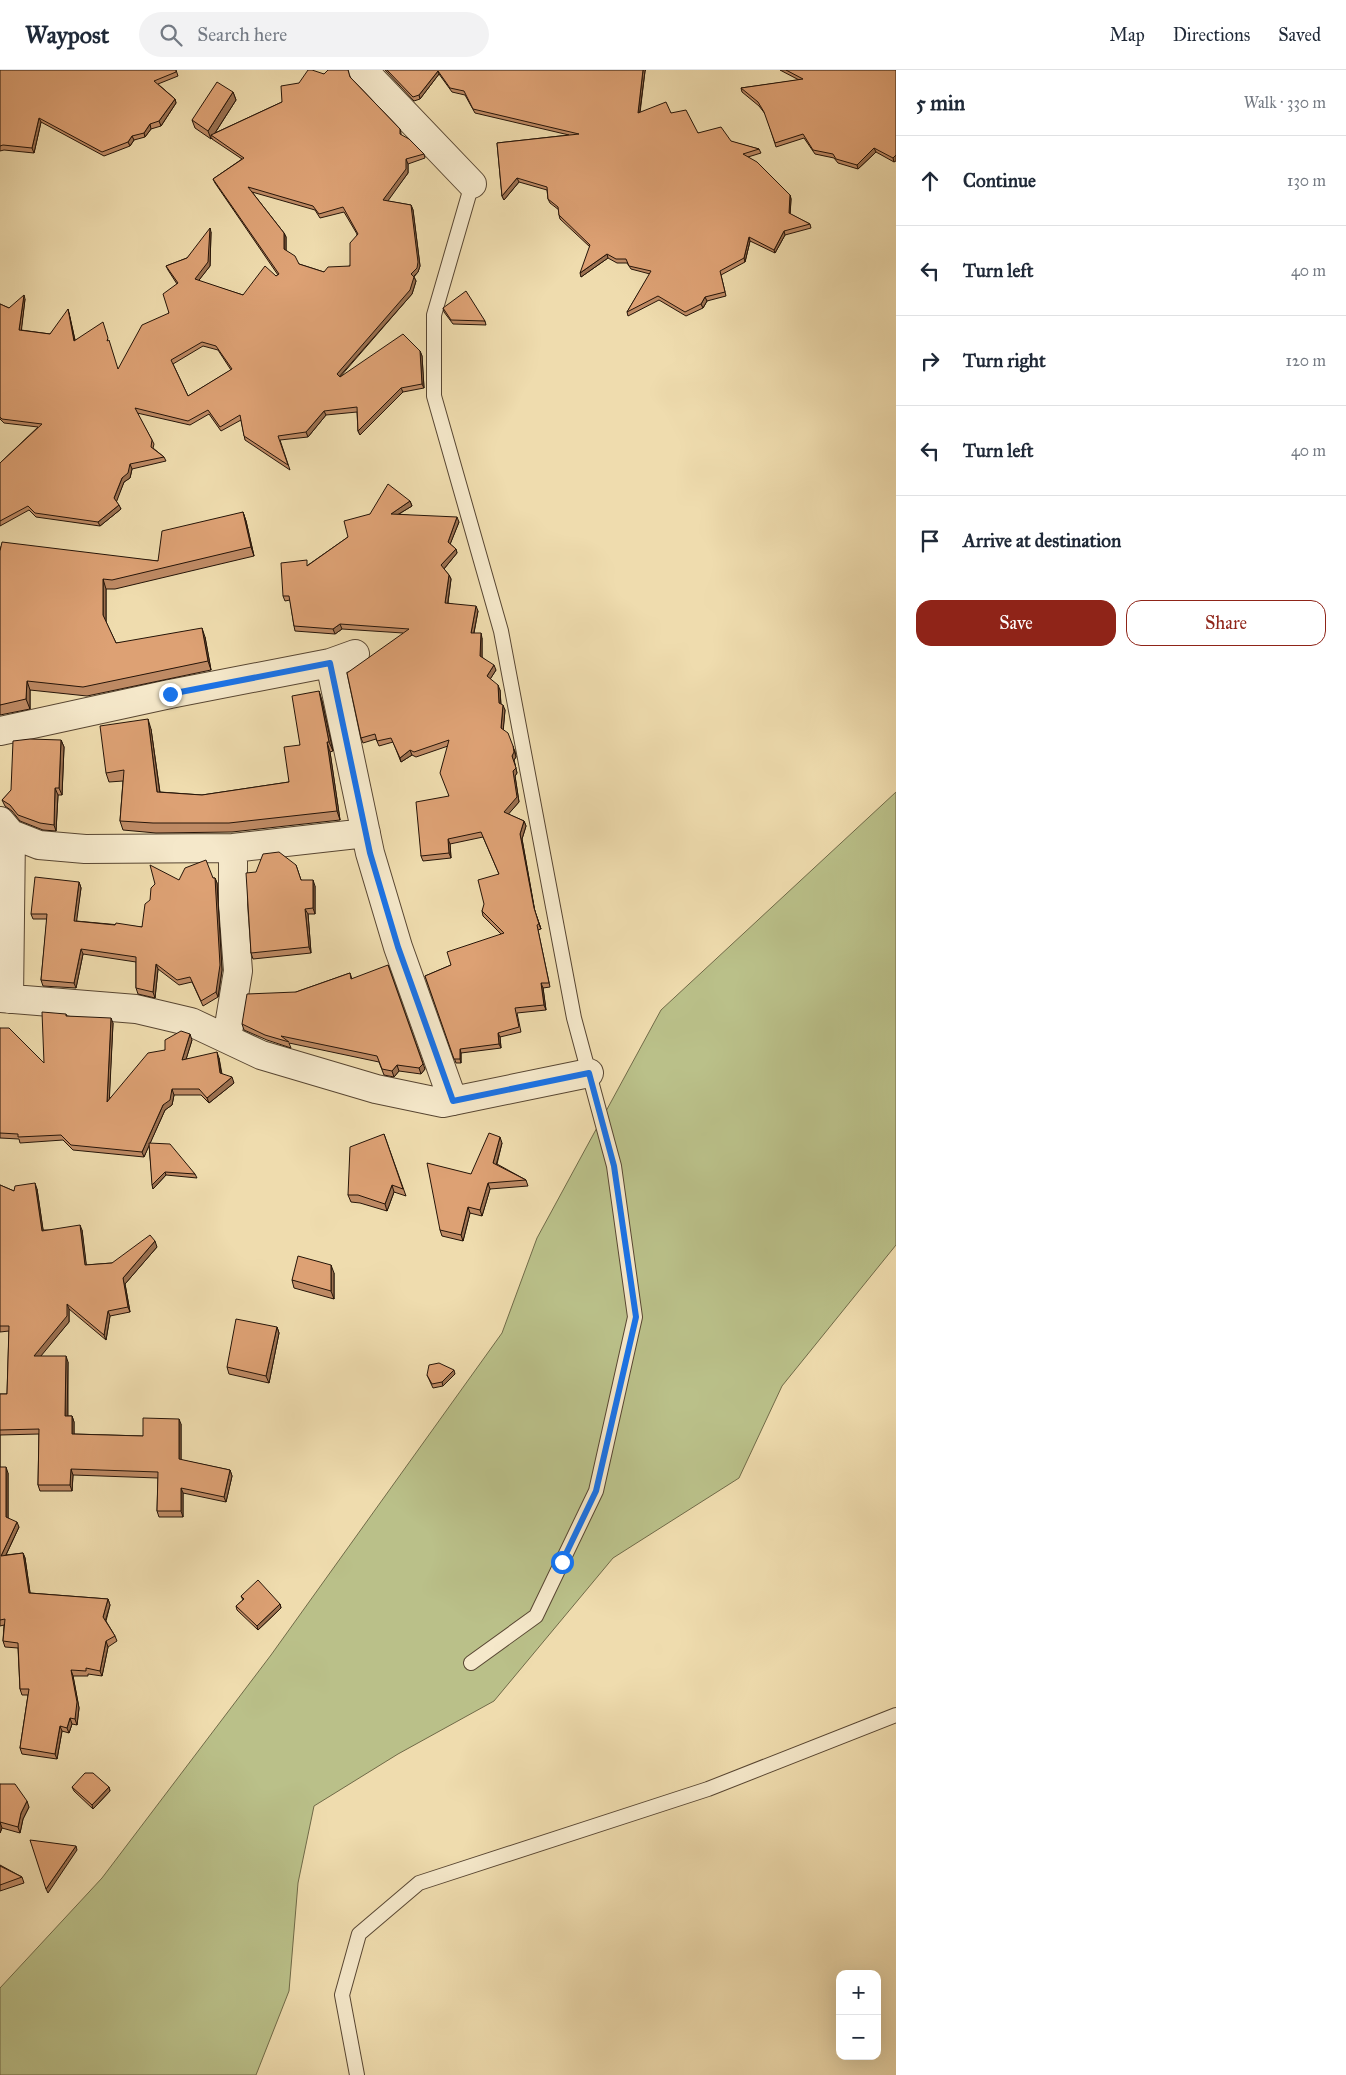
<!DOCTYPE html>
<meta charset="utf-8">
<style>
:root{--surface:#fff;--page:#f2f2f3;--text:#1f2937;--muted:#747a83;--line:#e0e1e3;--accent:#8f2418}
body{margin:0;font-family:"IM FELL Great Primer",serif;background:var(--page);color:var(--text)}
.controls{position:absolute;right:15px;bottom:15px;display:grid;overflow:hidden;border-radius:10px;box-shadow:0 5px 20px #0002}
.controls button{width:45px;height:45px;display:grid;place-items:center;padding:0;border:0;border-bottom:1px solid var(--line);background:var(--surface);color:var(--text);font:25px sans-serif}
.stop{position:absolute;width:15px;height:15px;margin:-11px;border:4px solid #1a73e8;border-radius:50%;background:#fff}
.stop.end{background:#1a73e8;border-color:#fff;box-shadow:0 1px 5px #0008}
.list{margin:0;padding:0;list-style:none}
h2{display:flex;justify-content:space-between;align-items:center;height:65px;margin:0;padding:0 20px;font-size:21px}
h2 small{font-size:16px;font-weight:400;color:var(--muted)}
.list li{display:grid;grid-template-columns:32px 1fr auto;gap:15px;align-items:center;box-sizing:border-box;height:90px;padding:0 20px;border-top:1px solid var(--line)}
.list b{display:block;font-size:19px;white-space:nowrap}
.list em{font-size:16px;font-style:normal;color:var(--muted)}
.actions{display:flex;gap:10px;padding:15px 20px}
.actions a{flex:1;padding:11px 0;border:1px solid var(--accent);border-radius:15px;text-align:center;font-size:18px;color:var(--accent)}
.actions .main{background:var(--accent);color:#fff}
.icon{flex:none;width:28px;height:28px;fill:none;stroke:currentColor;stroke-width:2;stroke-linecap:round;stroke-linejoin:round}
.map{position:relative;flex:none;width:896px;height:2005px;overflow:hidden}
header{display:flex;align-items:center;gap:30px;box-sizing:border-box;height:70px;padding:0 25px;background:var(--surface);border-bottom:1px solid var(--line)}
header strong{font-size:24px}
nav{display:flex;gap:28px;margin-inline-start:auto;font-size:18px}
.search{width:350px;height:45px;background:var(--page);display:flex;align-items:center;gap:12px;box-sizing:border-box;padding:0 18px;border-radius:28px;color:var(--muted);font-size:19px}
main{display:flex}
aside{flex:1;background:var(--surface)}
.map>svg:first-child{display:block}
.green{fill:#bac089;stroke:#706a48}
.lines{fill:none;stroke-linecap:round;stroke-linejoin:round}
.lane-casing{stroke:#584632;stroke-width:16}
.street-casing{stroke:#584632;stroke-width:30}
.lane{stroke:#f5e8ca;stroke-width:14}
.street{stroke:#f5e8ca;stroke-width:28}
.wall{fill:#be8a64;stroke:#251408;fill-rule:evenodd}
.shaded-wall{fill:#9b7151;stroke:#251408}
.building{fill:#dda174;stroke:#251408;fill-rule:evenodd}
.route{stroke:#1a73e8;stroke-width:6}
</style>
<header>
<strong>Waypost</strong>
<div class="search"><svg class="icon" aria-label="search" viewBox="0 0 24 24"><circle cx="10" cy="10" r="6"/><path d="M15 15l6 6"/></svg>Search here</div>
<nav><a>Map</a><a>Directions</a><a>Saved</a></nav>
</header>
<main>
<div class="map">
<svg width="896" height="2005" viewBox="0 0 896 2005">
<rect width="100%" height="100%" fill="#efdcae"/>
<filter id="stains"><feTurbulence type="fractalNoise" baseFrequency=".004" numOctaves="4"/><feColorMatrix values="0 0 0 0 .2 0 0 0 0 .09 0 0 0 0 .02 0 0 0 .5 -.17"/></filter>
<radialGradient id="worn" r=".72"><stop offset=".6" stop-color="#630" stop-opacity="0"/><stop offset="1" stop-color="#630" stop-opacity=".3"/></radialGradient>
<path class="green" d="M896,722V1175L782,1316L739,1408L613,1488L494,1631L398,1684L314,1736L298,1813L289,1921L256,2005H0V1918L102,1808L271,1585L502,1263L537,1168L661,940Z"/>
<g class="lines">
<g class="lane-casing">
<path id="lane" d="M471,1593L536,1546L596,1421L635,1247L614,1096L574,948L501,561L434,326V245L472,114
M357,2005L342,1925L359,1864L419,1813L708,1719L896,1645"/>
</g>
<g class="street-casing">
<path id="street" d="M363,0L472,114
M330,593L370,783L398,877L453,1031
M0,661L170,624L330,593L355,584
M0,751L11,764L39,775L85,779L233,778L366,763
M0,928L136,939L191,952L261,985L376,1019L443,1033L589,1003
M9,929L11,764
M227,968L238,901L233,835V778"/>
</g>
<use href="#lane" class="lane"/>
<use href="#street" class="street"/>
</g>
<path class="wall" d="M0,0H176L178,6L158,14L175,29L176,33L161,56L151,59L145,67L134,70L130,76L104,86L41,52L34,83L4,80L0,81Z
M385,0H646L645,1L640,43H671L698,63L759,79L761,83L748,87L790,125L791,129L790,144L810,154L811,158L785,165L775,183L750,171L745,192L721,205L726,226L707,231L703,238L686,246L659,230L628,246L627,242L650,204L631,199L627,193H617L608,188L581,207L590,177L560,149L559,145V140L550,133L548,129L547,120L519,112L504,130L502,126L497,73L569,65L475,43L465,25L452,22L439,4L420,29L414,31Z
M780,0H896L894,92L876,82L858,99L838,93L834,88L815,84L804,68L776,77L766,45L759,36L742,22L741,18L799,10Z
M324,4L350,7L400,59L401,63V65L424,84L425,88L408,94V103L387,131L411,135L413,140L420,196L418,202L414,207L416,211L412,224L340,307L420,281L422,286L424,318L403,322L360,365L358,361L357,342L326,345L308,367L280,370L290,400L245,370L241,350L221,361L209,344L190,355L137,343L152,370L154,374L153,378L164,387L166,391L132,399L130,408L124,412L116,431L121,439L100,456L36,447L29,440L0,456V393L38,357L4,353L0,349V234L9,238L25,229L21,260L50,264L69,243L75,270L119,299L169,243L177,214L168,200L166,196L187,188L211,162L210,196L198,211L243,225L276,206L278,205L215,113L213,109L242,89L212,69V68L211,69L195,58L192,50L233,22L236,30L215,63L282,32L299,13ZM252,122L315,140L320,148L344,142L357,164L350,196L324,202L299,194L286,180V167L284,163ZM203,276L218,280L231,300L188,326L173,294Z
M443,238L485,251L486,255L453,254L444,242Z
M410,431L412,436L399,444L459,452L450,474L456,479L457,483L444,499L449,505L451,509L448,533L478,541L474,563L482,568V587L496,600L490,609L500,620L501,634L505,640L503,660L515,681L516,687L514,690L517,703L515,706L519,732L508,744L524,751L526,756L522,769L535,842L541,859L538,860L550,917L543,918L546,940L517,943L521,962L500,967L501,978L461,983V993H456L425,906L451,895L501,864L483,846L482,841L499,804L483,767L450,774L451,788L423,791L421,786L449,726L448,676L416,687L412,685L401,692L393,672L379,676L376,669L363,673L361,668L403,563L342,559L335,564L295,561L294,556L290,530L285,531L283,526L308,495L348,467L370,444Z
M243,442L246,451L254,486L115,519H106V552L116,573L205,567L211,600L87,626L30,620V639L0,645V477L158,491Z
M319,621L322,631L333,681L330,682L340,750L232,762L156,763L123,760L120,751L123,711L109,712L106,703L151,659L160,722L202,725L289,712L300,675Z
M61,670L64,677L62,725H58L56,761L43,760L20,751L12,741L5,736L2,730Z
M296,795L301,810L315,816V844H308L311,883L253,889L251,883L256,802Z
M215,808L217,813L222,900L218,927L203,936L192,912L179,915L158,899L155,928L138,924L136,918V892L83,884L76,918L43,916L41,910L47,849H33L31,844L79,812L81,818L76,851L142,857L179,810Z
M350,903L352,909L425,999L421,1004L399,1001L394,1007L384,1005L379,992L289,973L291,978L267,970L244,960L242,954L296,922Z
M66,944L67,946L113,953L109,1029L165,980L192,970L186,989L219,988L222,1004L234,1013L209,1033L201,1025H174L172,1035L165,1040L150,1073L195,1104L197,1108L166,1105L153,1119L149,1075L144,1087L73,1080L63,1070L20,1073L19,1069L0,1068V958L44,993Z
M384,1064L406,1126L394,1122L387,1141L360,1133L351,1132L348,1125Z
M502,1073L497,1094L526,1110L528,1116L490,1119L482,1146L470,1143L463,1171L442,1166L440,1160L471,1104Z
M0,1115L14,1121L37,1119L43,1160H82L86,1195L112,1193L157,1177L125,1214L130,1242L110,1246L106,1270L69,1239V1252L40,1286L68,1292V1346H72L74,1352V1364L143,1366L181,1354V1390L230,1400L232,1406L226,1432L183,1423V1447H159L157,1441L158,1408L73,1405L72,1421H40L38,1415L39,1364L0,1365V1397L8,1403V1448L19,1457L6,1485L23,1483L25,1488L30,1523L108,1529L110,1535L106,1551L115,1566L117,1571L108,1577L102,1606L88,1604V1606H73L79,1638L77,1655L72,1654L69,1663L62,1661L57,1689L22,1684L20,1678L28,1625H22L20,1619L18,1578L5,1577L3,1571L4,1555L0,1556V1324H7L9,1261L0,1262Z
M334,1203V1229L294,1218L292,1210Z
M277,1257L279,1263L269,1313L229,1304L227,1297Z
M455,1304L443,1316L433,1318L427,1305Z
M241,1526L280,1534L281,1538L258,1560L237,1540L236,1536L243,1530Z
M0,1714L29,1737L23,1749L20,1763L2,1758L0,1763Z
M72,1717H109L110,1721L93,1739L74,1721Z
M0,1795L22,1807L24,1813L0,1821Z"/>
<path class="shaded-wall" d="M643,0H646L645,1L639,47L638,43Z
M438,1L439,4L420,29L419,25Z
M233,22L236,30L213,66L211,65V69L208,61Z
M175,29L176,33L161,56L159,51Z
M39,48L41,52L34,83L32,78Z
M150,54L151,59L145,67L144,63Z
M132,66L134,70L130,76L128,72Z
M874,78L876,82L858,99L857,95Z
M896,85V91L894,92L893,88Z
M406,89L408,94V103L385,135L383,130Z
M517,108L519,112L504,130L502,126Z
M790,125L791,129L790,147L789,143Z
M411,135L413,140L420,196L418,202L412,208L411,204Z
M210,158L211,162L210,196L196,214L195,209Z
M784,161L785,165L775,183L774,180Z
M284,163L286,167V184L284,179Z
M749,167L750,171L745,192L744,188Z
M607,184L608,188L581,207L580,203Z
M414,207L416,211L412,224L338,308L337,304Z
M24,225L25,229L21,264L19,260Z
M705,227L707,231L703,238L701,234Z
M68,239L69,243L76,275L74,271Z
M420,281L422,286L424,318L422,314Z
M401,318L403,322L360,365L358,361Z
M324,341L326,345L308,367L306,362Z
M130,394L132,399L130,408L124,412L116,433L114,428L122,408Z
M410,431L412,436L392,448L391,444Z
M119,435L121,439L100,456L98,452Z
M243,442L246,451L254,486L251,477Z
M457,447L459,452L449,477L448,472Z
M456,479L457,483L443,500L441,495Z
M449,505L451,509L447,538L445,533Z
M103,509L106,519V554L103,545Z
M476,536L478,541L473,567L471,563Z
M340,554L342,559L335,564L333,559Z
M202,558L205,567L211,600L208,591Z
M481,563L482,568V591L480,586Z
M494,595L496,600L489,611L487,606Z
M27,611L30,620V639L26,629Z
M498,615L500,620L501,638L499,633Z
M319,621L322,631L333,681L329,672Z
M503,635L505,640L503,663L501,658Z
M148,649L151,659L161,731L157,722Z
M61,670L64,677L62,725L59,718Z
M327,672L330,682L340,750L337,741Z
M513,676L516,687L514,690L517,703L515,706L519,732L506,747L504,742L513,701L512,686Z
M410,680L412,685L401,692L400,688Z
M55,718L58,725L56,761L54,755Z
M524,751L526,756L522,769L535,842L541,859L534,838L520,764Z
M448,769L450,774L451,788L449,783Z
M215,808L217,813L222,900L218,927L216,922Z
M313,810L315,816V844L313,838Z
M79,812L81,818L76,856L74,851Z
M305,839L308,844L311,883L309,877Z
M81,879L83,884L76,918L74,913Z
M156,894L158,899L155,928L153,922Z
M388,895L425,999L421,1004L419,998Z
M541,913L543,918L546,940L544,935Z
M111,948L113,953L109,1037L107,1032Z
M498,963L500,967L501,978L499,974Z
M190,964L192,970L184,996L182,990Z
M460,979L461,983V993L460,989Z
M217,982L219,988L222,1009L220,1003Z
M397,995L399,1001L394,1007L392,1001Z
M232,1007L234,1013L209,1033L207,1028Z
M172,1019L174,1025L172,1035L165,1040L144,1087L142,1082L163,1035Z
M500,1067L502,1073L495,1099L493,1093Z
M165,1102L166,1105L153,1119L152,1115Z
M35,1113L37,1119L44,1166L42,1161Z
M488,1113L490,1119L482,1146L480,1140Z
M392,1115L394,1122L387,1141L385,1134Z
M468,1137L470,1143L463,1171L461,1165Z
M80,1155L82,1160L87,1200L85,1195Z
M155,1171L157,1177L125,1214L130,1242L128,1237L123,1208Z
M331,1195L334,1203V1229L331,1221Z
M67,1234L69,1239V1252L36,1292L34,1286Z
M108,1241L110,1246L106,1270L104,1265Z
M277,1257L279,1263L269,1313L266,1306Z
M66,1286L68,1292L67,1352L65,1346Z
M454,1300L455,1304L443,1316L442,1312Z
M72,1346L74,1352V1369L72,1364Z
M179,1349L181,1354V1395L179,1389Z
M6,1397L8,1403V1453L6,1447Z
M71,1399L73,1405L72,1421L70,1415Z
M230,1400L232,1406L226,1432L224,1427Z
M181,1418L183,1423V1447L181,1441Z
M17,1452L19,1457L3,1491L1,1486Z
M23,1483L25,1488L31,1529L29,1523Z
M108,1529L110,1535L105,1552L103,1547Z
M280,1534L281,1538L258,1560L257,1556Z
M106,1571L108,1577L102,1606L100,1601Z
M71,1600L73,1606L79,1638L77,1655L75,1649Z
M70,1648L72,1654L69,1663L67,1658Z
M60,1656L62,1661L57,1689L55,1684Z
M109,1717L110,1721L93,1739L92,1735Z
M27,1731L29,1737L23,1749L20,1763L18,1757L21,1743Z
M0,1752L2,1758L0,1763Z
M76,1776L77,1780L48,1823L46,1819Z"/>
<path class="building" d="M0,0H176V2L154,11L175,29L159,51L150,54L144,63L132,66L128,72L102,82L39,48L32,78L3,75L0,76Z
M308,0H312L324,4L328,0H348L350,7L400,59V64L409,69L424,84L406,89V99L383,130L411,135L418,192L417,198L411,204L414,207L410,220L337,304L340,307L403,264L420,281L422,314L401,318L358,361L357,337L324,341L306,362L278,366L288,395L244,366L240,345L220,357L208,340L188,351L135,338L152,370L151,377L164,387L130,394L128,403L122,408L114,428L119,435L98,452L35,443L28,436L0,451V393L42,354L2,349L0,347V234L9,238L24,225L19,260L50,264L68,239L74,271L103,252L108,268L107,271L109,270L118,299L142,255L169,243L163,224L178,213L166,196L187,188L210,158L208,192L195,209L243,225L265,196L276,206L279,204L213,109L244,88L211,65L282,32L281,16L299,13ZM248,117L313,136L319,144L343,137L358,164L350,173V196L328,197L324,202L299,194L295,186L284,179V163ZM202,272L216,276L232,299L188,326L171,290Z
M387,0H643L638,43L666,32L671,43L686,40L698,63L721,57L731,71L759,79L743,84L757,92L790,125L789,143L810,154L784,161L774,180L749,167L744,188L720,201L725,222L705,227L701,234L685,242L658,226L627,242L651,201L629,196L626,189H616L607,184L580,203L590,175L559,145L558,137L548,129L547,117L517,108L502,126L497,73L579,64L473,39L464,21L450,18L438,1L419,25L413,27Z
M786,0H896V85L893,88L874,78L857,95L836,89L833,84L813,80L803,64L775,73L764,42L758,32L741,18L803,9Z
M217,12L233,22L208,61L192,50Z
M466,221L485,251L451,250L443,238Z
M388,414L410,431L391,444L457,447L448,472L456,479L441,495L449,505L445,533L476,536L471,563H481L480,586L494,595L487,606L498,615L499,633L503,635L501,658L508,663L513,676L514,682L512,686L516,698L513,701L517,727L504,742L524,751L520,764L534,838L539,854L537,855L549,913H541L544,935L515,938L519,957L498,963L499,974L460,979V989H454L425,906L451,895L447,882L504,863L482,841L484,834L478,810L499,804L481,762L448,769L449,783L421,786L416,732L449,726L440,703L449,670L414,682L410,680L400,688L391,668L377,671L375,664L361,668L347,603L409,559L340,554L333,559L294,556L289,526H283L281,493L307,490V496L348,467L344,451L370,444Z
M243,442L251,477L112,510L103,509V545L116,573L202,558L208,591L83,617L27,611L26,629L0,635V481L2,472L158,491L162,461Z
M319,621L329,672H327L337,741L229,753H153L120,751L124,700L106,703L100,656L148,649L157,722L202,725L289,712L284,677L300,675L292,626Z
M30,669L61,670L59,718H55L54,755L40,753L18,745L10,735L2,730L11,720L13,671Z
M279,782L296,795L301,810H313V838L305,839L309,877L251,883L246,803L256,802L263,784Z
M206,790L213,808H215L220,895L216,922L201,931L190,907L177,910L156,894L153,922L136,918V887L81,879L74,913L41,910L47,844H31L35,807L79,812L74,851L115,855L116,853L142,857L145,834L150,830L151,818L155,814L150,795L179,810L185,798Z
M388,895L423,994L419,998L397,995L392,1001L382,999L377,986L281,966L289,972L265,965L242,954L247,924L296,922L350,903L351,909Z
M42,942L66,944V946L111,948L107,1032L148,983L165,980V970L181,961L190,964L182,990L217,982L220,1003L232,1007L207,1028L199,1019H172L170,1030L163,1035L142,1082L71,1075L61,1065L18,1067V1064L0,1063V958H9L44,993Z
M489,1063L500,1067L493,1093L526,1110L488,1113L480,1140L468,1137L461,1165L440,1160L427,1093L471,1104Z
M384,1064L403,1119L392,1115L385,1134L358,1125H348L350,1077Z
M149,1073L170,1074L195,1104L165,1102L152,1115Z
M35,1113L42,1161L80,1155L85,1195L112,1193L150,1165L155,1171L123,1208L128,1237L108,1241L104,1265L67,1234V1246L34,1286H66L65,1346H72V1364L143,1366V1348L179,1349V1389L230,1400L224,1427L181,1418V1441H157L158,1402L71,1399L70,1415H38L39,1359L0,1360V1324H7L9,1256H0V1115L14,1121L15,1116Z
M298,1186L331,1195V1221L292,1210Z
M236,1249L277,1257L266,1306L227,1297Z
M439,1293L454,1300L442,1312L432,1314L427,1305L429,1295Z
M0,1397H6V1447L17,1452L1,1486L23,1483L29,1523L108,1529L103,1547L115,1566L106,1571L100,1601L86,1598V1601L71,1600L77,1632L75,1649L70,1648L67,1658L60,1656L55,1684L20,1678L29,1619H20L18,1573L3,1571L5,1549L0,1550Z
M258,1510L280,1534L257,1556L236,1536L244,1529L241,1526Z
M85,1703H93L109,1717L92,1735L72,1717Z
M0,1714H15L27,1731L21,1743L18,1757L0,1752Z
M30,1770L76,1776L46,1819Z
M0,1796L22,1807L0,1815Z"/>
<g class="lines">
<path class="route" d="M170,624L330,593L370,783L398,877L453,1031L589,1003L614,1096L636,1247L596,1421L562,1492"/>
</g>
<rect width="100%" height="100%" filter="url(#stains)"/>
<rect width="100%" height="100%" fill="url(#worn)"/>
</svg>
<div class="controls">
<button>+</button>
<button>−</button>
</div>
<div class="stop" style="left:562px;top:1492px"></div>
<div class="stop end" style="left:170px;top:624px"></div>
</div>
<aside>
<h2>5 min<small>Walk · 330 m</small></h2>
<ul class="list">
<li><svg class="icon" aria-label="ahead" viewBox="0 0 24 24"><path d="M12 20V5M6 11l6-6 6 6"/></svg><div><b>Continue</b></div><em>130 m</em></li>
<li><svg class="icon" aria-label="left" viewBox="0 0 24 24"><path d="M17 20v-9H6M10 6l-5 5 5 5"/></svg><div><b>Turn left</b></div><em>40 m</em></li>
<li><svg class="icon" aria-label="right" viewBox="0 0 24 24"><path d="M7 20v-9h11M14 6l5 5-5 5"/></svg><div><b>Turn right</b></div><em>120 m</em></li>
<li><svg class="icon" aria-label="left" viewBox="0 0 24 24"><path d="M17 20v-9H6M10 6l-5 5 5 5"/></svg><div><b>Turn left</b></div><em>40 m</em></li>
<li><svg class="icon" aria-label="arrive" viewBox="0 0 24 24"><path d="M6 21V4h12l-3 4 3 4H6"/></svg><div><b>Arrive at destination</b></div></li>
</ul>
<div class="actions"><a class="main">Save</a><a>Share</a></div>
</aside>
</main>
